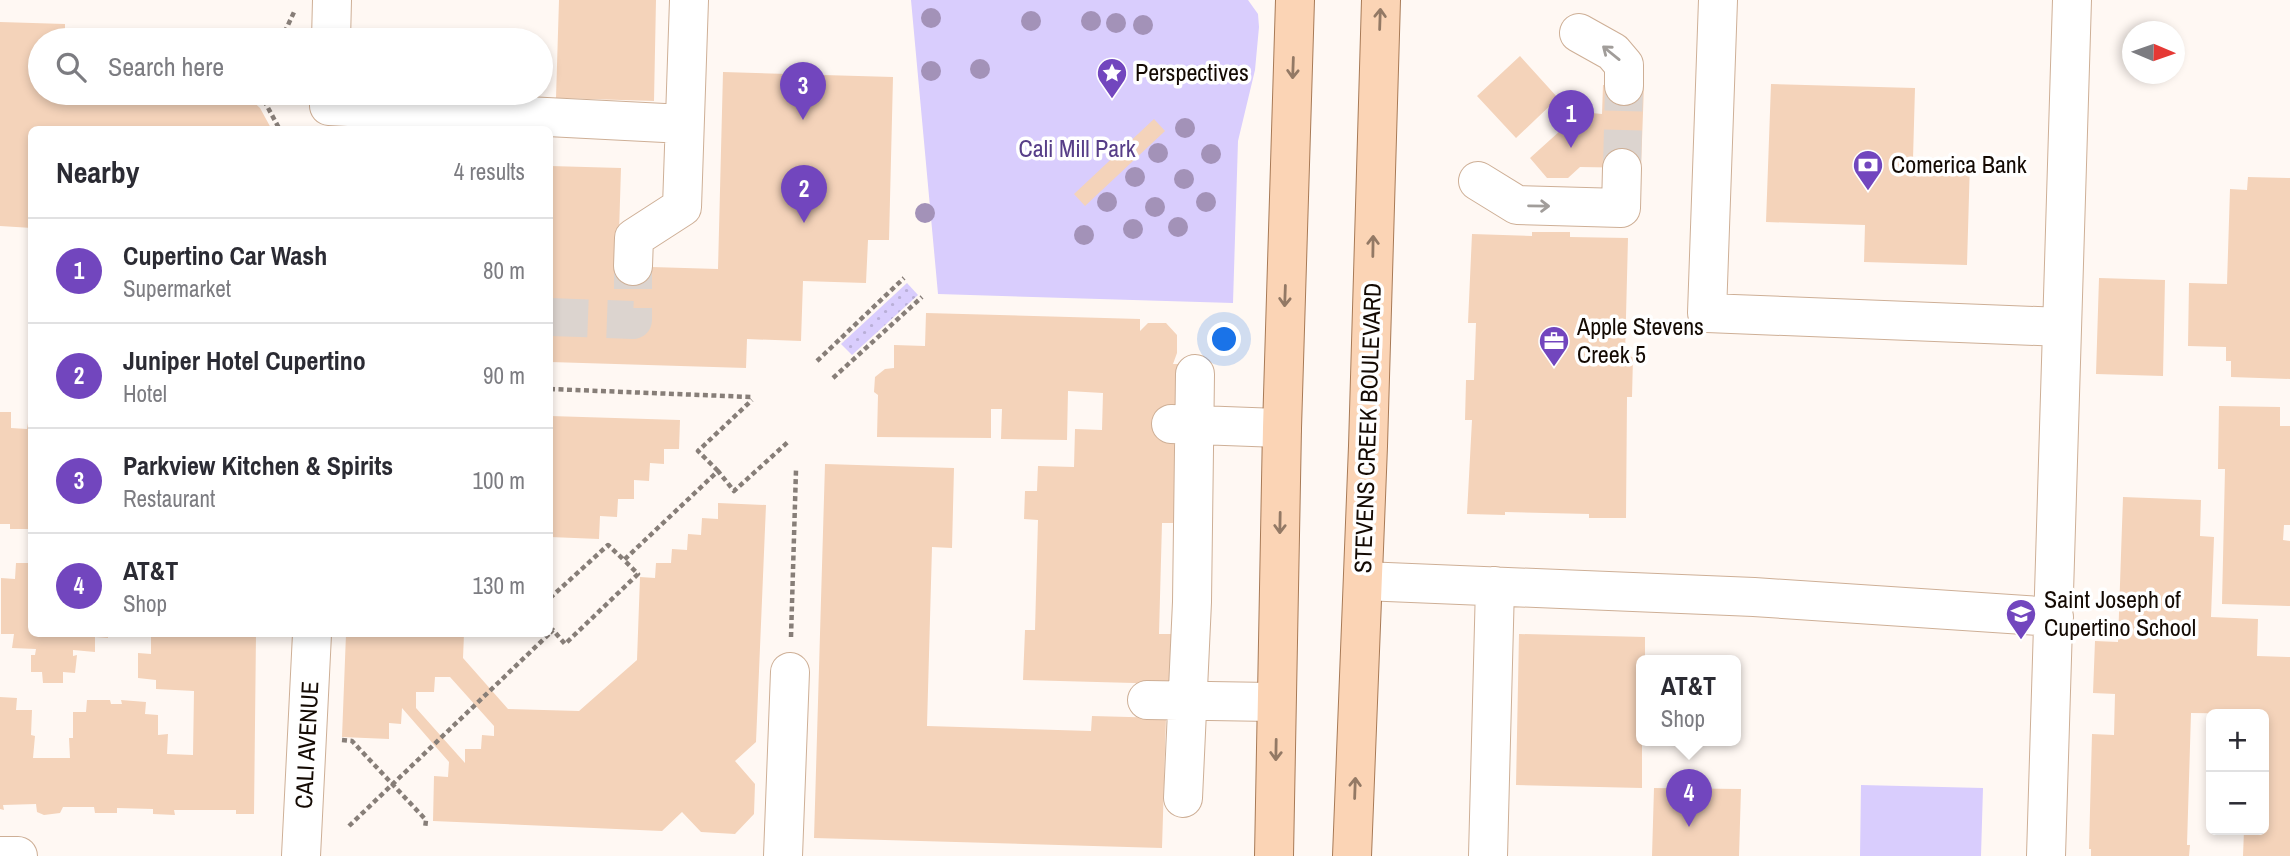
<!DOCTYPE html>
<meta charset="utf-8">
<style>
:root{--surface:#fff;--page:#f7f7f7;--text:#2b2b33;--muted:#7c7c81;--line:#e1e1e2;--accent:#7246be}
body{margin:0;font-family:"Archivo Narrow",sans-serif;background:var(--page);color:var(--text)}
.controls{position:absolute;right:21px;bottom:21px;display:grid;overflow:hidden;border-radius:10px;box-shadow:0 4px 10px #0003}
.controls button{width:63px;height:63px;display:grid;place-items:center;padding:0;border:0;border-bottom:2px solid var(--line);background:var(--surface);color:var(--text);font:35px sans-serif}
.compass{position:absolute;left:2122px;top:21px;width:63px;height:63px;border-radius:50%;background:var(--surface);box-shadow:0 4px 10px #0003;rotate:92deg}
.you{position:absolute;left:1225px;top:340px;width:24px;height:24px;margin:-18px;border:5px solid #fff;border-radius:50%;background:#1a73e8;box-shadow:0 0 0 10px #1a73e833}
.badge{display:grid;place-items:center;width:46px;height:46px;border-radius:50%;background:var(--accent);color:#fff;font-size:23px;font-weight:700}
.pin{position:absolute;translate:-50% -58px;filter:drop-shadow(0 2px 4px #0008)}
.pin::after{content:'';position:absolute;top:37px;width:24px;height:21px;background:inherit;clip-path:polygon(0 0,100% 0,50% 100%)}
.popup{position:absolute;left:1636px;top:655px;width:105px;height:91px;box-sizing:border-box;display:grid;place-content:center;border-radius:10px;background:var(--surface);filter:drop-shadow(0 2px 5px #0005);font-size:23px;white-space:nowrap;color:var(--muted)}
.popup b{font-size:26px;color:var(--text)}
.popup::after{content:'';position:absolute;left:50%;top:100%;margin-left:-14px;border:14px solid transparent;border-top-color:var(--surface)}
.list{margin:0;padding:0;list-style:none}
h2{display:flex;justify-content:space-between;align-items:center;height:91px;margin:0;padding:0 28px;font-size:30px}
h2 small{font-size:23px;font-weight:400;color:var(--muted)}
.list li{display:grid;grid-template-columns:46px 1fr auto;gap:21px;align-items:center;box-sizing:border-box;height:105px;padding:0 28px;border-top:2px solid var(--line)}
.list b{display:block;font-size:26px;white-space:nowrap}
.list p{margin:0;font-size:23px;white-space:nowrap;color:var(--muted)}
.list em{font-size:23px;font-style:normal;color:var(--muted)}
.icon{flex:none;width:38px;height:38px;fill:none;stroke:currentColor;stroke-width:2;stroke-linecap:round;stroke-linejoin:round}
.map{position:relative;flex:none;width:2290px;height:856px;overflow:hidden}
.search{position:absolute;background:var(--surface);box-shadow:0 4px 10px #0003;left:28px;top:28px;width:525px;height:77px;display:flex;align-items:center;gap:18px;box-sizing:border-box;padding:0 24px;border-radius:38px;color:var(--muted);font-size:26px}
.panel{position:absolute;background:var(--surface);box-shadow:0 4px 10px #0003;left:28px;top:126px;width:525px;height:511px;border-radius:10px}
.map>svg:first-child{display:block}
.grass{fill:url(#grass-dots)}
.park{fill:#d9cdfd}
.building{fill:#f4d3ba;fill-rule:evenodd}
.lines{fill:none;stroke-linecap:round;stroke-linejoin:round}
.minor-tunnel{stroke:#dcd4cf;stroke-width:38;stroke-dasharray:38 19;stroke-linecap:butt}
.minor-casing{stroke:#ceaf96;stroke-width:40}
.major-casing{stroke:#a87a56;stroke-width:40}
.path{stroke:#877e78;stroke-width:4.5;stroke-dasharray:5 3.5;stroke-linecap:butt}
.minor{stroke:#fff;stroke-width:38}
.major{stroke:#fbd4b5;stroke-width:38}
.tree{fill:#a392b8}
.oneway{stroke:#937965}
.oneway2{stroke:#a19d9a}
.labels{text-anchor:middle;stroke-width:7;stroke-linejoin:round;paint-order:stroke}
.poi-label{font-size:24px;fill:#140a03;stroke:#fff;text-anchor:start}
.park-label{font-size:24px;fill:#573e88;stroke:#fff}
.street-label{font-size:24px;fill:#140a03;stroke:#fff}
</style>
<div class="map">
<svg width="2290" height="856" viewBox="0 0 2290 856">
<defs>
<pattern id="grass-dots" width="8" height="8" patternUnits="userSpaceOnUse" patternTransform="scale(1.75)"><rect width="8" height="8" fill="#d9cdfd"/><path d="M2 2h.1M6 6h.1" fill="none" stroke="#b9afd7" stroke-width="1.8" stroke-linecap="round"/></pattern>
</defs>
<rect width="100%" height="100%" fill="#fff8f3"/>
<path class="grass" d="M907,283L918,295L852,355L841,344Z"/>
<path class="park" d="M911,0H1248L1258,14L1259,27L1255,70L1238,141L1233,303L938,294Z
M1861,785L1983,788L1981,856H1860Z"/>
<path class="building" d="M559,0H656L654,101L556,98Z
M0,22L65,24V40H40V93H244L260,108L272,130H32V228L0,226Z
M1520,56L1558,98L1516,138L1477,96Z
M723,72L893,77L889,240H868L866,283L803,281L801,341L747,339L746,368L550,362V166L621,168L618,266L718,269Z
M1771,84L1915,88L1913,159L1970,161L1967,265L1864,262L1865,225L1766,222Z
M1603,85H1644L1641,168L1580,167L1568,178H1547L1530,158L1581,112L1602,114Z
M1154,119L1165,131L1085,206L1074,194Z
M2248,177L2290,178V379L2231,377V361H2226V347L2188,346L2189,283L2227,284L2230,189L2247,190Z
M1532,232H1570V237L1628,238L1625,356L1633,357L1632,397H1627L1626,518H1589V514L1505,512V515L1467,514L1472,420H1465L1466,380H1474L1476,323H1468L1472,234L1532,236Z
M2099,278L2165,280L2163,376L2096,374Z
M926,313L1140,319V331L1148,323H1166L1177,335V353L1173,364H1178L1174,486H1176V523H1162L1159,634H1172L1171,684L1023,680L1025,630H1035L1038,520L1024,519L1025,491H1037L1038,466L1074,467L1075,429L1102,430L1103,393L1068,391L1067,440L1001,439L1002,409H991V438L877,437L878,395L874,392L875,377L885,369L894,368V345L925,346Z
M2219,406L2280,407V426H2290V525H2284L2283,540L2290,541V606L2222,604L2225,469H2218Z
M0,412H11V428L27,429L29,417H32V529H10V524H0Z
M550,416L680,420L679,449H664V464L650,463L649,481L634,480V499H618L617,517L600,516L599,539L550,537Z
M825,464L954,468L952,548L932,547L927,726L1091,731L1092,716L1166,718L1162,848L814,838Z
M2123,497L2201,500L2200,536L2214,537L2211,617L2258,619L2257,656L2290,657V856H2243L2244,830H2264V714L2191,713L2187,845H2190L2189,856H2091V849H2089L2092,734L2114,735L2115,694L2093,693L2095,641L2118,642Z
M718,503L766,505L756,742L735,761L755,784L754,814L735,834L701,832L682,812L662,831L433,821L434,776L448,777L449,762L402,708L401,724L389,723V739L342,737L346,634H464L463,658L508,709L579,711L637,660L640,577L655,578L656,563H671L672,549L687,550L688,534L701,535L702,518L718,519ZM435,677H450L494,726V736L482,735L481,749H465V763L416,708V692H434Z
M16,563H32V634H108V638L95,637V652L73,650V656L77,655L75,673L63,672V683H43L42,672H31V655H35L36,649L12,648L14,634H1V578L15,579Z
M151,634H256L254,814H236V810H174L175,815L153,814V809L117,808V813H95L94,807H63L60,813L44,815L37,812L36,804L3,805L4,810L0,809V697L17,698L16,710H32L31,735L35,736L33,758H70L69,738H73V712H86L87,700H110L111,704H122L121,700L146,702L145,714L158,715V735L168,734L167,754L193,755L194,691L156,689V680L138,678V653L151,654Z
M1519,634L1645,637V661H1642V788L1516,785Z
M1654,788L1741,789L1739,856H1652Z"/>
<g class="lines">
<path class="minor-tunnel" d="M1622,168L1624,86
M550,317L633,320V266"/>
<g class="minor-casing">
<path id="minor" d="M1718,0L1707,313L2062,327
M1579,33L1613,52L1624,65V86
M331,40L332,0
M329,106L684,124
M1478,181L1517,205L1621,208L1622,168
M633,266L634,238L682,207L689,0
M1171,424L1282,428
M1363,581L1754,597L2054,617
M1147,700L1276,702
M1183,798L1192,602L1195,374
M0,856H18
M301,856L312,634
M783,856L790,672
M1488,856L1495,586
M2046,856L2072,0"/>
</g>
<g class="major-casing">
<path id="major" d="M1274,856L1282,428L1295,0
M1352,856L1368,446L1381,0"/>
</g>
<path class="path" d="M281,40L295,10
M260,93L280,130
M817,361L904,278
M833,378L922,297
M550,389L751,397
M718,471L698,451L752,400
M550,598L608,545L624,560
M550,633L553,630L565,644L638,574L624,560L718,471L734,491L789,441
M791,637L796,470
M342,740L352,741L426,820L425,829
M349,826L549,634"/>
<use href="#minor" class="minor"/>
<use href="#major" class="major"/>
</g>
<g class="tree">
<circle cx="931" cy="18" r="10"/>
<circle cx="1031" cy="21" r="10"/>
<circle cx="1091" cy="21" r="10"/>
<circle cx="1116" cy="23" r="10"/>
<circle cx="1143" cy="25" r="10"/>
<circle cx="980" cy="69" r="10"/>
<circle cx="931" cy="71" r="10"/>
<circle cx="1185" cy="128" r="10"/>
<circle cx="1158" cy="153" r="10"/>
<circle cx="1211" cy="154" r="10"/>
<circle cx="1135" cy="177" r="10"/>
<circle cx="1184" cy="179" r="10"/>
<circle cx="1107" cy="202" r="10"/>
<circle cx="1206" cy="202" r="10"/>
<circle cx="1155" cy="207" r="10"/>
<circle cx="925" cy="213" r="10"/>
<circle cx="1178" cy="227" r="10"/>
<circle cx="1133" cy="229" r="10"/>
<circle cx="1084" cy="235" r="10"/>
</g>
<defs><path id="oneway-shaft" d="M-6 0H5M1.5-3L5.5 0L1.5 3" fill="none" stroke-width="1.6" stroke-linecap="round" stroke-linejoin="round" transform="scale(1.75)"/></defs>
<g class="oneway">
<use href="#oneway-shaft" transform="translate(1380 19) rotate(-88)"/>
<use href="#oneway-shaft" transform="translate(1293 68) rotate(92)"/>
<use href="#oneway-shaft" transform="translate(1373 246) rotate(-89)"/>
<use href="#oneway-shaft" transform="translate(1285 296) rotate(92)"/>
<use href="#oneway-shaft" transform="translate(1280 523) rotate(91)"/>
<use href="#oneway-shaft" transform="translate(1276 750) rotate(91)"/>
<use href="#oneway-shaft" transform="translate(1355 788) rotate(-88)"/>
</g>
<g class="oneway2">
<use href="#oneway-shaft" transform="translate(1611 53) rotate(-141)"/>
<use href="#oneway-shaft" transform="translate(1539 206) rotate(1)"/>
</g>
<defs>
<g id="sight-pin" transform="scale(1.575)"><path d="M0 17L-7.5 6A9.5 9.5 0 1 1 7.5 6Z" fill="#7246be" stroke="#fff"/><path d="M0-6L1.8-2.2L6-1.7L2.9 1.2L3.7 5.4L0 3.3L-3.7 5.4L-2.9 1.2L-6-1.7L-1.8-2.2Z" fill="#fff"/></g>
<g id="bank-pin" transform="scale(1.575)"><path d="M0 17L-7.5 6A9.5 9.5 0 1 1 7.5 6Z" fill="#7246be" stroke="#fff"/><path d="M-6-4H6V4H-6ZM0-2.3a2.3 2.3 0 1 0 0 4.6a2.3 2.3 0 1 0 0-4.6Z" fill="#fff"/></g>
<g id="office-pin" transform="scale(1.575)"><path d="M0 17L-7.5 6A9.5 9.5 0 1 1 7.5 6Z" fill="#7246be" stroke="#fff"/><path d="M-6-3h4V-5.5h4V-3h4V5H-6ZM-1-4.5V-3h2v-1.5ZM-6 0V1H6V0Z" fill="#fff"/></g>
<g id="school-pin" transform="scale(1.575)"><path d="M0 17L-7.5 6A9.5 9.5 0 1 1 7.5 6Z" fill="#7246be" stroke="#fff"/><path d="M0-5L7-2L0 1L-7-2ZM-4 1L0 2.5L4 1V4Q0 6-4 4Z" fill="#fff"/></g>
</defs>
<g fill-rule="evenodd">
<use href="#sight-pin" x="1112" y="73"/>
<use href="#bank-pin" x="1868" y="165"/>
<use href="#office-pin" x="1554" y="341"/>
<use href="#school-pin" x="2021" y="614"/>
</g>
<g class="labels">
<g class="poi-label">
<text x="1135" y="81">Perspectives</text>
<text x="1891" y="173">Comerica Bank</text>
<text x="1577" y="335">Apple Stevens<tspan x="1577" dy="28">Creek 5</tspan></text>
<text x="2044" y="608">Saint Joseph of<tspan x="2044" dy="28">Cupertino School</tspan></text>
</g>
<g class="park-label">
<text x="1077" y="157">Cali Mill Park</text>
</g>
<g class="street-label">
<text transform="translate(1368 428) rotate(-88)" y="8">STEVENS CREEK BOULEVARD</text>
<text transform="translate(307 745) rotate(-87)" y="8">CALI AVENUE</text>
</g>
</g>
</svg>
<div class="controls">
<button>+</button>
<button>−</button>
</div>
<svg class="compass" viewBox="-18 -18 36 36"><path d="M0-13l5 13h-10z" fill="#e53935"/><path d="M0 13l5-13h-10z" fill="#7c7c81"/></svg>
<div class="you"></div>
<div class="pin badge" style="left:1571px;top:148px">1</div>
<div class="pin badge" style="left:804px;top:223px">2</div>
<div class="pin badge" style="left:803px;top:120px">3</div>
<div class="pin badge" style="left:1689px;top:827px">4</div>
<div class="popup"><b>AT&amp;T</b>Shop</div>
<div class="search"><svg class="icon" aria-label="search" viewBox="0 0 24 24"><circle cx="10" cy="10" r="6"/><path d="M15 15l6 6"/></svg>Search here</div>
<section class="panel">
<h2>Nearby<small>4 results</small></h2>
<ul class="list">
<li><span class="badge">1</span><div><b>Cupertino Car Wash</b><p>Supermarket</p></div><em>80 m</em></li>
<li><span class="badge">2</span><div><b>Juniper Hotel Cupertino</b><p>Hotel</p></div><em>90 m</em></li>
<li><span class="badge">3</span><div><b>Parkview Kitchen &amp; Spirits</b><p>Restaurant</p></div><em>100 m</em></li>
<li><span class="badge">4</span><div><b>AT&amp;T</b><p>Shop</p></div><em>130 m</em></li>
</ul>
</section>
</div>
